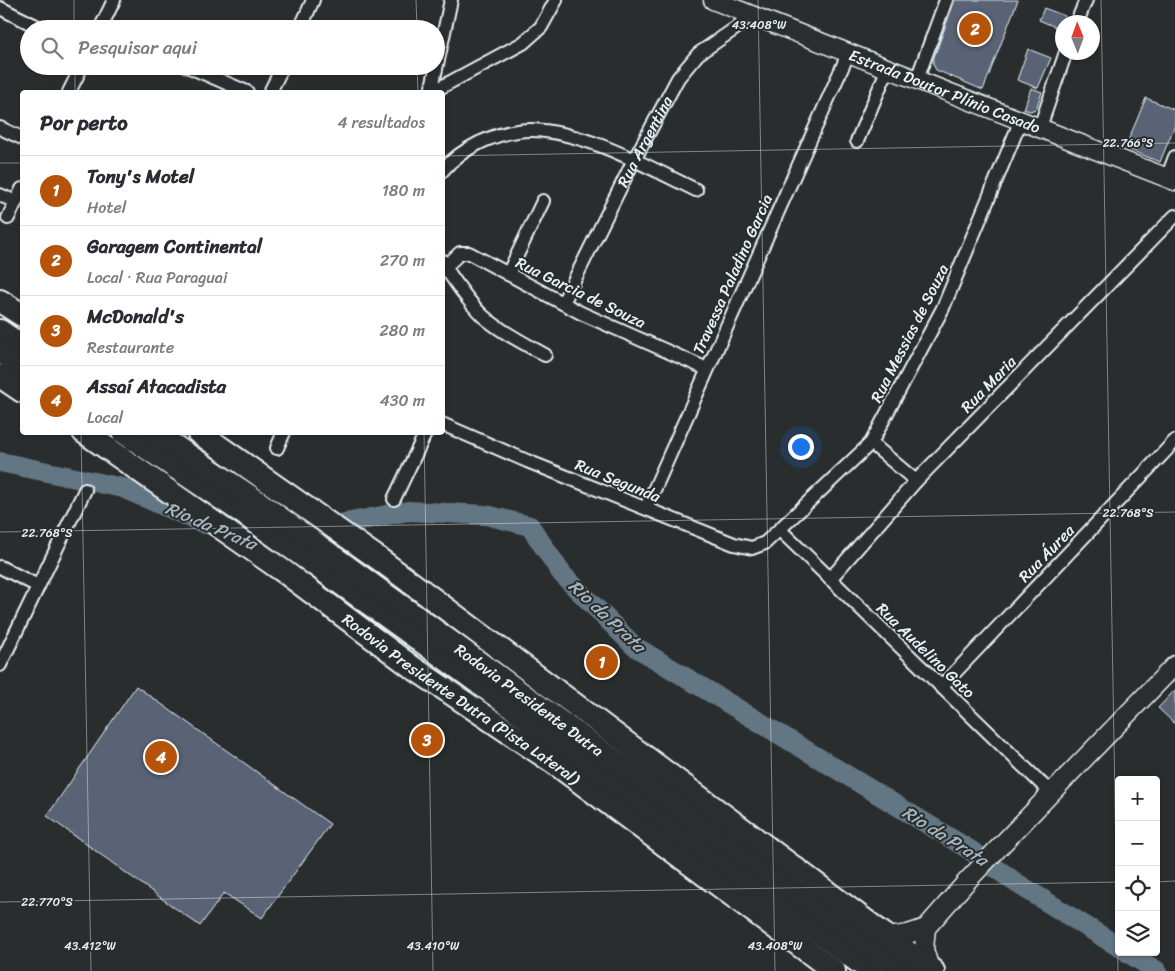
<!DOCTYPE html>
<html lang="pt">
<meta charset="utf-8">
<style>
:root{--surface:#fff;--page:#f7f7f7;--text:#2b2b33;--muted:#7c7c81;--line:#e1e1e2;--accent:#b45309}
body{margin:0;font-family:Sriracha,sans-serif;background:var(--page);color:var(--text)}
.controls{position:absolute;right:15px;bottom:15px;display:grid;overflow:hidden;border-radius:5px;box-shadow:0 1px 4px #0004}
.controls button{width:45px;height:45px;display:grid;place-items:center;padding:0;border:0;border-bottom:1px solid var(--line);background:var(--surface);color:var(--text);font:25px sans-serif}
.compass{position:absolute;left:1055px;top:15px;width:45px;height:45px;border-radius:50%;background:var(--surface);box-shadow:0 1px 4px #0004;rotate:359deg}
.you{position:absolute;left:800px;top:446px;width:18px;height:18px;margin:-12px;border:4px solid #fff;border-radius:50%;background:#1a73e8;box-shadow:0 0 0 8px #1a73e833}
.badge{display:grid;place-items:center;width:32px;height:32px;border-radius:50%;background:var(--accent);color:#fff;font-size:16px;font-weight:700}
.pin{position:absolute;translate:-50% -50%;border:2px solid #fff;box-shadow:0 1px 5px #0006}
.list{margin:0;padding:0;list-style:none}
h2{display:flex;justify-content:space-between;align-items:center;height:65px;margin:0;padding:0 20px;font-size:21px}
h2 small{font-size:16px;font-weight:400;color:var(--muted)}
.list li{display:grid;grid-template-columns:32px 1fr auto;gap:15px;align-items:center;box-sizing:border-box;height:70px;padding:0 20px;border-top:1px solid var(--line)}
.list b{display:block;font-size:19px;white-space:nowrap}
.list p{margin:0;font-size:16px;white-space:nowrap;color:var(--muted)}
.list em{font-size:16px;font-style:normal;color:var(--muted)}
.icon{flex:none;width:28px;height:28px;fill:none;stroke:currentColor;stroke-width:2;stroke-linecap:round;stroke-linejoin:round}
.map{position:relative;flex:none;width:1175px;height:971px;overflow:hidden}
.search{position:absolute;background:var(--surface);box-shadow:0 1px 4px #0004;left:20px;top:20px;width:425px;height:55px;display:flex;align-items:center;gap:12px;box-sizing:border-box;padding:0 18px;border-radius:28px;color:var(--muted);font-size:19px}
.panel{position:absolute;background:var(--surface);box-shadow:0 1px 4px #0004;left:20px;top:90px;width:425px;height:345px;border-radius:5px}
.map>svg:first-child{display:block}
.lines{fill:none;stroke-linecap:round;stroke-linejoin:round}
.river{stroke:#637683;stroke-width:20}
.building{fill:#5a6475;stroke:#e8f1f8}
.street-casing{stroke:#e8f1f8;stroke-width:16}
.secondary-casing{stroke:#e8f1f8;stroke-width:21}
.highway-casing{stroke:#e8f1f8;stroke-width:26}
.street{stroke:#2a2d2e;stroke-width:12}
.secondary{stroke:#2a2d2e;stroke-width:18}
.highway{stroke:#2a2d2e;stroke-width:22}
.ticks{fill:none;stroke:#e8f1f8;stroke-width:1;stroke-opacity:0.45}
.labels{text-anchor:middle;stroke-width:4;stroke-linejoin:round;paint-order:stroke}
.street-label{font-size:16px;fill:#e8f1f8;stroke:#2a2d2e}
.water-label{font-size:18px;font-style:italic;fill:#a6b4be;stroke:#2a2d2e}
.ticks-label{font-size:12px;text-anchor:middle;fill:#e8f1f8;stroke:#2a2d2e;stroke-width:4;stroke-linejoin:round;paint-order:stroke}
</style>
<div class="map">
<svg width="1175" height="971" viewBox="0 0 1175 971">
<rect width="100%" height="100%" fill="#2a2d2e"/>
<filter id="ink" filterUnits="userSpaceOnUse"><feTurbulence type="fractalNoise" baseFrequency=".02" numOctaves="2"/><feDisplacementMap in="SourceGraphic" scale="10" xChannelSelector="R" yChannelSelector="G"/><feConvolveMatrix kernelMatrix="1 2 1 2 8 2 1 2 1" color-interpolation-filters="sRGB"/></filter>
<g filter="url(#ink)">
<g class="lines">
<path class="river" d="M0,462L123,488L205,524
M246,541L266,550L335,525L408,511L486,515L530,526L562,574L634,646L970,850L1015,882L1119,947
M1127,952L1157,971"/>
</g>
<path class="building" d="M955,0H1018L983,90L936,70L933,64V60Z
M1044,8L1065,16L1060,29L1039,20Z
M1028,49L1051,58L1038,88L1017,80Z
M1031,88L1042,92L1036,109L1030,111L1024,109Z
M1146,98L1175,110V125L1160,162L1125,148Z
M136,686L330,824L262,918L224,893L200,926L47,816Z
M1175,690V724L1158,708Z"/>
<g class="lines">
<g class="street-casing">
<g id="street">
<path d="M0,8L42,29"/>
<path d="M1077,22L1086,0"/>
<path d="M100,29L114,0"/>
<path d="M300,29L313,0"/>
<path d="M187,66L247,92"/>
<path d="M917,79L946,0"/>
<path d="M69,92L82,66"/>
<path d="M270,92L283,66"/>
<path d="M431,92L451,0"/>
<path d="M432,92L523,43L541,27L556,0"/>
<path d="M1040,127L1066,52"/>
<path d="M0,128L22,138"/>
<path d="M857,141L888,68"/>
<path d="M442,171C452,159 465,150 479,143C494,136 514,130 531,130C585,131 648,167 696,190"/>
<path d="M1167,178L1175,157"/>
<path d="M0,195L16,202"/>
<path d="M8,218L22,189"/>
<path d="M443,261L445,267C457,284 468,302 483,316C501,332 524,343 545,355"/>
<path d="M445,267L460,253H469L581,313L707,369"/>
<path d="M508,274L543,201"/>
<path id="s1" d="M563,303L634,160L678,78L698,54L739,26L748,14"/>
<path d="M442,424L527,461L734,544L752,548L765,543L871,443L943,308L1021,120"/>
<path d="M871,443L916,481"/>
<path d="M277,448L284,432"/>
<path d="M394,499L426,432"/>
<path d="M646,508L849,52"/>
<path d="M780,530L1051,793"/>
<path d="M0,567L38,586"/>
<path d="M830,579L916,481L1175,216"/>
<path d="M0,665L85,490"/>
<path d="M941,687L1175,441"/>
</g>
</g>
<g class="secondary-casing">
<g id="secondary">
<path id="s2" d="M713,0L1175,181"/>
<path d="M926,928L924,949L930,969"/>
<path d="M889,937L908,934L926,928L968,880L1051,793L1175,665"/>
</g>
</g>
<g class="highway-casing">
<g id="highway">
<path d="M0,301L22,315"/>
<path d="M0,331L22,346"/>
<path d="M0,351L22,366"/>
<path d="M0,376L22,391"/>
<path id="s3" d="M84,432L286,573L412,667L556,764L834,971"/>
<path d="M123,432L246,515L449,661L871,971"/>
<path id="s4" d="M153,432L255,500L903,971"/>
<path d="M198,432L379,559L933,971"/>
</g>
</g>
<use href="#street" class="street"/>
<use href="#secondary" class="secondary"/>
<use href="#highway" class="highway"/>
</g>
</g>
<path class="ticks" d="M74,0V29M416,0L417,29M758,0L775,971M1101,0L1118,971M75,66V92M417,66L418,92M442,156L1175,143M0,163H22M81,432L91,971M424,432L433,971M0,532L1175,512M1156,882L1175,881M0,902L1119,882"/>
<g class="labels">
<g class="street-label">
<text dy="6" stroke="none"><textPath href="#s2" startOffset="249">Estrada Doutor Plínio Casado</textPath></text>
<text dy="6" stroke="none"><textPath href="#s1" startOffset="181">Rua Argentina</textPath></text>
<text transform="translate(732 274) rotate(-66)" y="6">Travessa Paladino Garcia</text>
<text transform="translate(581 292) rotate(26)" y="6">Rua Garcia de Souza</text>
<text transform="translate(909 333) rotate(-63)" y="6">Rua Messias de Souza</text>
<text transform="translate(988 384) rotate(-46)" y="6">Rua Maria</text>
<text transform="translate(618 480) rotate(22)" y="6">Rua Segunda</text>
<text transform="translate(1046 553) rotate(-46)" y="6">Rua Áurea</text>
<text transform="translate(926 650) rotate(44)" y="6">Rua Audelino Gato</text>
<text dy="6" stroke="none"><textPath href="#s3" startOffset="462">Rodovia Presidente Dutra (Pista Lateral)</textPath></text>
<text dy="6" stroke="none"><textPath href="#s4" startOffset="462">Rodovia Presidente Dutra</textPath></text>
</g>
<g class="water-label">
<text transform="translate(211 526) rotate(23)" y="6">Rio da Prata</text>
<text transform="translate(607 616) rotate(43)" y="6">Rio da Prata</text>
<text transform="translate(945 836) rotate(32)" y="6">Rio da Prata</text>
</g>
</g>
<g class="ticks-label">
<text x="759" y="29">43.408°W</text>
<text x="1128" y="147">22.766°S</text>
<text x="1128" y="517">22.768°S</text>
<text x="47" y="537">22.768°S</text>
<text x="47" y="906">22.770°S</text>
<text x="90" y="950">43.412°W</text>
<text x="433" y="950">43.410°W</text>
<text x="775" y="950">43.408°W</text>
</g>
</svg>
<div class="controls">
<button>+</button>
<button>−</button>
<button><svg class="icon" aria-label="locate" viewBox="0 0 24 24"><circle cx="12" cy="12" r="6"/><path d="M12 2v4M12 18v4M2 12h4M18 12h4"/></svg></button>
<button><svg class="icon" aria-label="layers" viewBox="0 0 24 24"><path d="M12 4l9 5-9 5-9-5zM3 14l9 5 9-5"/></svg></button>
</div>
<svg class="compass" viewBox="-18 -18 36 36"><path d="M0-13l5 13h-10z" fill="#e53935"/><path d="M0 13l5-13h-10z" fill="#7c7c81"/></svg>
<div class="you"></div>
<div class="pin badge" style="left:602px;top:662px">1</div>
<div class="pin badge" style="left:975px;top:29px">2</div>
<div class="pin badge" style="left:427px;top:740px">3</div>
<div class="pin badge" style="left:161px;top:757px">4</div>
<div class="search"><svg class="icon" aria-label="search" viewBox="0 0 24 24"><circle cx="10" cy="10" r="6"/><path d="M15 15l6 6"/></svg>Pesquisar aqui</div>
<section class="panel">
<h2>Por perto<small>4 resultados</small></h2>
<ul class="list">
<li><span class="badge">1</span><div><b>Tony's Motel</b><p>Hotel</p></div><em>180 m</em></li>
<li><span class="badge">2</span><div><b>Garagem Continental</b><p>Local · Rua Paraguai</p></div><em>270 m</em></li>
<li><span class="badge">3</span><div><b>McDonald's</b><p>Restaurante</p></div><em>280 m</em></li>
<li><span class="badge">4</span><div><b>Assaí Atacadista</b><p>Local</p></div><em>430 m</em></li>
</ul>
</section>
</div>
